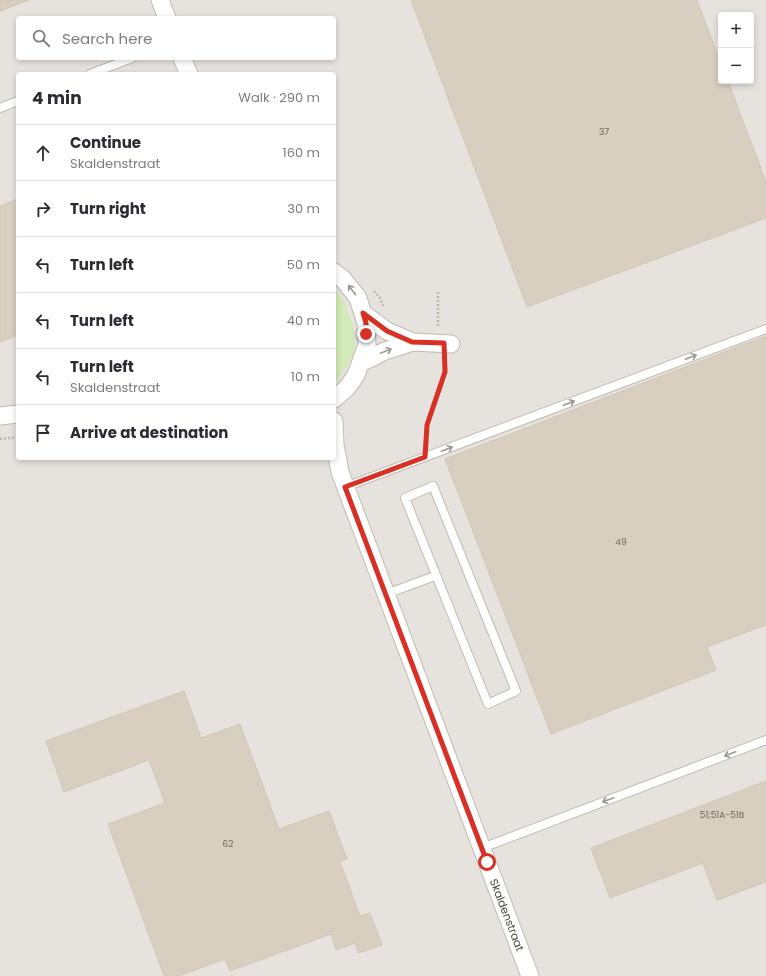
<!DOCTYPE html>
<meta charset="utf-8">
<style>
:root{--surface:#fff;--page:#f7f7f7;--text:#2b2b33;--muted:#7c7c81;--line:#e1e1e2}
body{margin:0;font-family:Poppins,sans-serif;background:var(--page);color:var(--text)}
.controls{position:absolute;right:12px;top:12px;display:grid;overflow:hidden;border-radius:4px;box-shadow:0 2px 6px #0003}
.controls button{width:36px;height:36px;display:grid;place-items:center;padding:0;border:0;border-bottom:1px solid var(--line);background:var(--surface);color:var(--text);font:20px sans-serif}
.stop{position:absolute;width:12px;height:12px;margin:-9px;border:3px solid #d93025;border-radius:50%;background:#fff}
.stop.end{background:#d93025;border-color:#fff;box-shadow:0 1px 4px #0008}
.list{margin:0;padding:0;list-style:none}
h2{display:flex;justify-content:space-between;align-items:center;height:52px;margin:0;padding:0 16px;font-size:17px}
h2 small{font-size:13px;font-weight:400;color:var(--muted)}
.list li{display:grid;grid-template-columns:26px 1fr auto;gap:12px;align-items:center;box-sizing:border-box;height:56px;padding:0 16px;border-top:1px solid var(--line)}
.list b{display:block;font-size:15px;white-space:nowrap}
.list p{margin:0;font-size:13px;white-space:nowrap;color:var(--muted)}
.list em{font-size:13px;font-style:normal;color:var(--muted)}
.icon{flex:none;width:22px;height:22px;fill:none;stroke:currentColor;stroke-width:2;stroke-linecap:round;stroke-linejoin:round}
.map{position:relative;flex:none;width:766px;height:976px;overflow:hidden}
.search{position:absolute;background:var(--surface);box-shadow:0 2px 6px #0003;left:16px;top:16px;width:320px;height:44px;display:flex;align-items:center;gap:10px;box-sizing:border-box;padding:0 14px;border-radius:4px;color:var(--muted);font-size:15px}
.panel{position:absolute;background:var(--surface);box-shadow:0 2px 6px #0003;left:16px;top:72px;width:320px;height:388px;border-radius:4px}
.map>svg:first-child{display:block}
.industrial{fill:#e6e2dd;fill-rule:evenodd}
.green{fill:#d2eab5}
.building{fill:#d8cfc1;stroke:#d3c7b4}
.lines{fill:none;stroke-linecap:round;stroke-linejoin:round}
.lane-casing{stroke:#c2bbae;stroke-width:10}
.street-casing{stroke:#c2bbae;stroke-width:19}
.path{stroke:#c4b79f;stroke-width:2.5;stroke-dasharray:2 2;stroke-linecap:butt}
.lane{stroke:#fff;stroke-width:8}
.street{stroke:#fff;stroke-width:17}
.oneway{stroke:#9c9892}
.route{stroke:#d93025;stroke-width:5}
.labels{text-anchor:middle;stroke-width:4;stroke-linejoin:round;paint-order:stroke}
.number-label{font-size:9px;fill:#6e675b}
.street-label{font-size:11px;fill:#4b4439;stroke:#fff}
</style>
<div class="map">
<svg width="766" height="976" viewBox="0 0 766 976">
<rect width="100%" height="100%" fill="#f6f3ec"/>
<path class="industrial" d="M0,0H766V976H0ZM721,15H751V81H721ZM18,18H334V58H18ZM18,74H334V458H18Z"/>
<path class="green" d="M334,289L343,300L353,325L355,352L338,379L334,383Z"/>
<path class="building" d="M0,0H29L0,11Z
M411,0H697L721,63V81H728L766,182V218L527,307Z
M18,199V335L0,342V206Z
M766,336V625L707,647L716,670L551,734L445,459Z
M184,691L201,738L240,724L279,829L329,811L347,859L340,862L360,916L370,913L382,945L358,953L355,943L336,950L331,934L230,971L225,959L178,976H164L108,824L165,803L149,760L64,792L46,741Z
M766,781V882L717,900L703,863L610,898L591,848Z"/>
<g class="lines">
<g class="lane-casing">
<path id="lane" d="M90,74L132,58
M0,108L18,101
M433,486L516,691L488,704L405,498Z
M345,487L766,329
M386,594L435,576
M482,848L766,740"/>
</g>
<g class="street-casing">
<path id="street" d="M160,0L167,18
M182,58L189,74
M334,272L343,279L358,298L366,323L367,345L356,375L347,388L334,399
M363,313L387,331L413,342L451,344
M361,363L385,351L413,342
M0,416L18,414
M334,421L335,445L340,472L530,976"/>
</g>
<path class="path" d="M374,291L380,298L383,306
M438,292V327
M0,439L18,437
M426,444L427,425L445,372V360"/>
<use href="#lane" class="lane"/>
<use href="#street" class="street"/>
</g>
<defs><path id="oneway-shaft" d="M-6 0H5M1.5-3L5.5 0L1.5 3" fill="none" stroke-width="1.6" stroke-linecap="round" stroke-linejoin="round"/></defs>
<g class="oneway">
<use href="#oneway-shaft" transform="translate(352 290) rotate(-127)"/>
<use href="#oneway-shaft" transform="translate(386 351) rotate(-22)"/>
<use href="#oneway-shaft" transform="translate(691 357) rotate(-21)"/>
<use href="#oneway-shaft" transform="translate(569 403) rotate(-21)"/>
<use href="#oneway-shaft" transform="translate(447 449) rotate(-21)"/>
<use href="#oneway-shaft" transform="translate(730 754) rotate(159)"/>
<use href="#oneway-shaft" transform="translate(608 800) rotate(159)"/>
</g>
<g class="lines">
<path class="route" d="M366,334V323L363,313L387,331L412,342L444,343L445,372L427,425L425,457L345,487L487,862"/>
</g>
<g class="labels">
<g class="number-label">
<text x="604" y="135">37</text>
<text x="621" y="545">49</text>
<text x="722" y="818">51;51A-51B</text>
<text x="228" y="847">62</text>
</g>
<g class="street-label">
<text transform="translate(507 915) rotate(69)" y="4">Skaldenstraat</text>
</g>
</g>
</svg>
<div class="controls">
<button>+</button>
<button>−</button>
</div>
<div class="stop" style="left:487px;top:862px"></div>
<div class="stop end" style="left:366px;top:334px"></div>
<div class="search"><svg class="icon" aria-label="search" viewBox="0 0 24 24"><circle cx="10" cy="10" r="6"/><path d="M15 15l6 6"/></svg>Search here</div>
<section class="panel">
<h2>4 min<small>Walk · 290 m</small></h2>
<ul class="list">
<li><svg class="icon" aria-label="ahead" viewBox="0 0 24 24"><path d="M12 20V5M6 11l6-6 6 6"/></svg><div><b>Continue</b><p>Skaldenstraat</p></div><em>160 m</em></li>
<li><svg class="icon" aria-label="right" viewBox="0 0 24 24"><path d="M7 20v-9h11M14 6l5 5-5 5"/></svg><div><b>Turn right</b></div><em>30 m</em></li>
<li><svg class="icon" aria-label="left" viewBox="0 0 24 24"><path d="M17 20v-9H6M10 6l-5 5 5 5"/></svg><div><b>Turn left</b></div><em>50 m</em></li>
<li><svg class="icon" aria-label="left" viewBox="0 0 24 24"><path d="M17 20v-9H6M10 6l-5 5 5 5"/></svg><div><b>Turn left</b></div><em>40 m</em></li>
<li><svg class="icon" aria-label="left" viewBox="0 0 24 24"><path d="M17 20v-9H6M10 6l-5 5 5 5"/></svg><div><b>Turn left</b><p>Skaldenstraat</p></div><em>10 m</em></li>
<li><svg class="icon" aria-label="arrive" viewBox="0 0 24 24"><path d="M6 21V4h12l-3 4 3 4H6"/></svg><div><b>Arrive at destination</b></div></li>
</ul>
</section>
</div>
